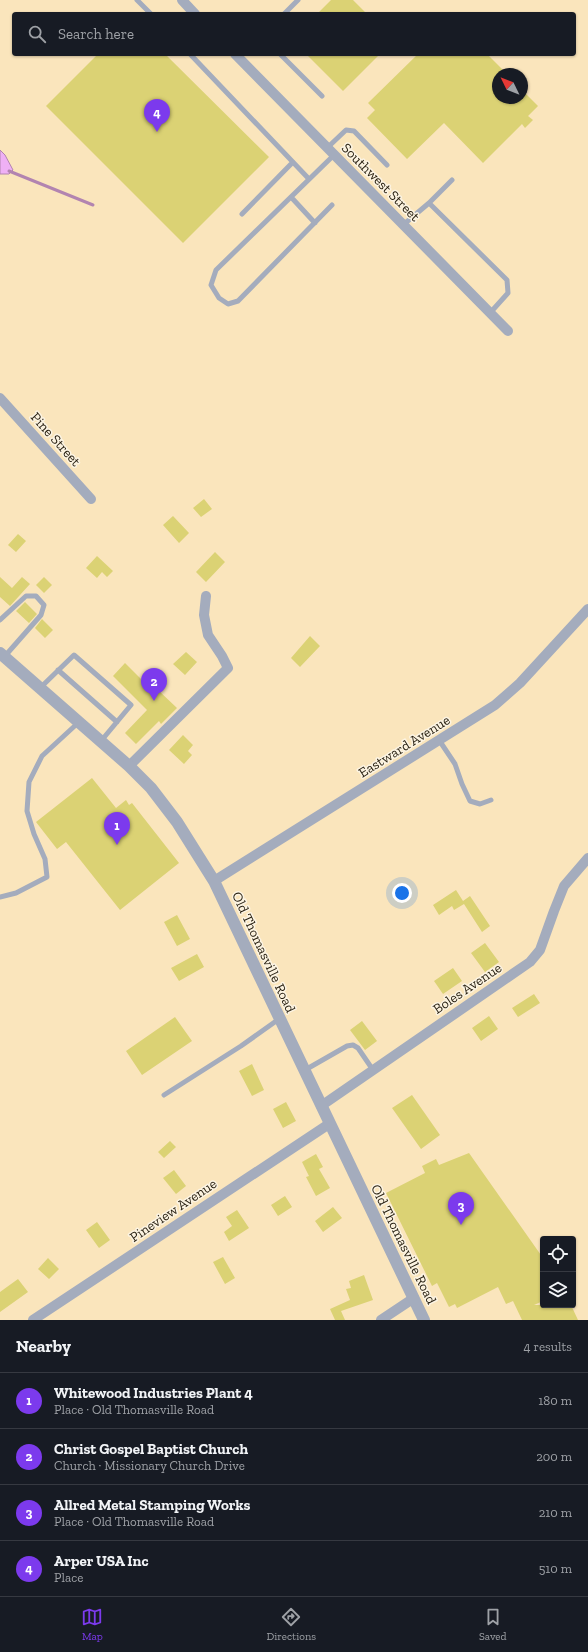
<!DOCTYPE html>
<meta charset="utf-8">
<style>
:root{--surface:#171b24;--page:#242831;--text:#f1f3f6;--muted:#9ea1a6;--line:#363941;--accent:#7c3aed}
body{margin:0;font-family:"Zilla Slab",serif;background:var(--page);color:var(--text)}
.controls{position:absolute;right:12px;bottom:12px;display:grid;overflow:hidden;border-radius:4px;box-shadow:0 1px 3px #0004}
.controls button{width:36px;height:36px;display:grid;place-items:center;padding:0;border:0;border-bottom:1px solid var(--line);background:var(--surface);color:var(--text);font:20px sans-serif}
.compass{position:absolute;left:492px;top:68px;width:36px;height:36px;border-radius:50%;background:var(--surface);box-shadow:0 1px 3px #0004;rotate:313deg}
.you{position:absolute;left:402px;top:893px;width:14px;height:14px;margin:-10px;border:3px solid #fff;border-radius:50%;background:#1a73e8;box-shadow:0 0 0 6px #1a73e833}
.badge{display:grid;place-items:center;width:26px;height:26px;border-radius:50%;background:var(--accent);color:#fff;font-size:13px;font-weight:700}
.pin{position:absolute;translate:-50% -33px;filter:drop-shadow(0 1px 2px #0008)}
.pin::after{content:'';position:absolute;top:21px;width:14px;height:12px;background:inherit;clip-path:polygon(0 0,100% 0,50% 100%)}
.list{margin:0;padding:0;list-style:none}
h2{display:flex;justify-content:space-between;align-items:center;height:52px;margin:0;padding:0 16px;font-size:17px}
h2 small{font-size:13px;font-weight:400;color:var(--muted)}
.list li{display:grid;grid-template-columns:26px 1fr auto;gap:12px;align-items:center;box-sizing:border-box;height:56px;padding:0 16px;border-top:1px solid var(--line)}
.list b{display:block;font-size:15px;white-space:nowrap}
.list p{margin:0;font-size:13px;white-space:nowrap;color:var(--muted)}
.list em{font-size:13px;font-style:normal;color:var(--muted)}
.icon{flex:none;width:22px;height:22px;fill:none;stroke:currentColor;stroke-width:2;stroke-linecap:round;stroke-linejoin:round}
.map{position:relative;flex:none;width:588px;height:1320px;overflow:hidden}
.search{position:absolute;background:var(--surface);box-shadow:0 1px 3px #0004;left:12px;right:12px;top:12px;height:44px;display:flex;align-items:center;gap:10px;box-sizing:border-box;padding:0 14px;border-radius:4px;color:var(--muted);font-size:15px}
.sheet{height:276px;background:var(--surface)}
nav{display:flex;justify-content:space-around;align-items:center;box-sizing:border-box;height:56px;border-top:1px solid var(--line);background:var(--surface);font-size:11px;color:var(--muted)}
nav a{display:grid;justify-items:center;gap:2px}
nav .on{color:var(--accent)}
.map>svg:first-child{display:block}
.water{fill:#efb0f5;stroke:#b284b0}
.lines{fill:none;stroke-linecap:round;stroke-linejoin:round}
.stream{stroke:#b284b0;stroke-width:3}
.building{fill:#dbd274}
.service{stroke:#a4acbd;stroke-width:5}
.minor{stroke:#a4acbd;stroke-width:10}
.tertiary{stroke:#a4acbd;stroke-width:12}
.labels{text-anchor:middle;stroke-width:3;stroke-linejoin:round;paint-order:stroke}
.street-label{font-size:14px;fill:#251d0e;stroke:#fcf4e3}
</style>
<div class="map">
<svg width="588" height="1320" viewBox="0 0 588 1320">
<rect width="100%" height="100%" fill="#fae5bc"/>
<path class="water" d="M0,150L5,155L13,170L9,174H0Z"/>
<g class="lines">
<path class="stream" d="M9,171L93,205"/>
</g>
<path class="building" d="M331,0H353L367,14H317Z
M98,54H165L269,157L183,243L46,106Z
M306,54H380L343,91Z
M418,54H487L507,74H498V98H522V90L538,106L528,116L533,120L525,128L522,124L483,163L444,123L407,159L367,118L375,110L368,103Z
M204,499L212,509L201,517L193,508Z
M173,516L189,533L179,543L163,525Z
M18,534L26,541L16,552L8,545Z
M215,552L225,562L206,582L196,572Z
M97,556L113,571L107,577L102,572L97,578L86,568Z
M0,577L12,588L22,577L30,584L10,606L0,597Z
M44,577L52,585L44,593L36,585Z
M25,602L37,614L29,623L16,611Z
M42,619L53,630L45,638L35,628Z
M310,636L320,646L300,667L291,658Z
M186,652L197,662L185,675L173,664Z
M125,663L155,693L158,690L177,708L161,724L159,721L136,744L125,733L147,710L113,676Z
M183,735L193,745L188,751L192,755L184,764L169,750Z
M92,778L116,808L126,800L129,805L132,803L179,863L120,910L66,842L57,849L36,822Z
M456,890L463,901L470,896L490,926L482,932L464,904L454,910L452,906L439,915L433,905Z
M177,915L190,939L177,946L164,922Z
M485,943L499,962L485,972L471,953Z
M197,954L204,967L179,981L171,968Z
M453,968L462,981L443,994L434,981Z
M534,994L540,1003L518,1017L512,1008Z
M489,1016L498,1029L481,1041L472,1028Z
M175,1017L192,1041L142,1075L126,1051Z
M362,1021L377,1041L365,1050L350,1030Z
M252,1064L264,1090L252,1096L239,1071Z
M412,1095L440,1135L421,1149L392,1108Z
M286,1102L296,1121L283,1128L273,1109Z
M170,1141L176,1147L164,1158L158,1152Z
M469,1153L543,1258V1301L534,1305H571L578,1320H522L513,1301L506,1304L498,1287L457,1308L455,1304L449,1307L437,1283L432,1286L386,1193L425,1173L422,1166L436,1159L439,1165Z
M316,1154L323,1167L319,1169L330,1188L316,1196L306,1177L309,1176L302,1162Z
M174,1170L186,1186L176,1194L163,1178Z
M285,1196L292,1207L278,1216L271,1205Z
M333,1207L342,1218L323,1232L315,1221Z
M237,1210L249,1228L229,1241L224,1232L232,1226L226,1217Z
M97,1222L110,1240L99,1248L86,1230Z
M223,1257L235,1278L225,1284L213,1262Z
M48,1258L59,1269L49,1279L38,1269Z
M364,1275L373,1300L341,1311L345,1320H335L330,1309L350,1300L346,1289L351,1288L349,1281Z
M18,1279L28,1292L0,1312V1292Z"/>
<g class="lines">
<path class="service" d="M137,0L151,14
M284,14L298,0
M190,54L309,179
M280,54L322,96
M327,148L346,130L354,131L387,165
M291,197L315,223
M429,203L452,180
M332,205L238,301L228,304L219,298L211,285L216,270L334,155
M242,214L293,162
M403,225L429,203L507,280L508,293L490,313
M0,620L26,596H36L44,605L41,615L5,656
M58,670L117,722
M40,688L74,655L131,705L101,741
M439,740L455,764L462,784L470,801L480,804L491,800
M0,897L16,893L47,877L45,859L34,834L27,811L29,782L42,756L79,722
M305,1070L347,1046L353,1045L358,1048L373,1070
M164,1095L241,1046L279,1019"/>
<path class="minor" d="M182,0L195,14
M235,54L508,331
M0,398L91,499
M129,766L228,668L222,656L208,635L204,615L206,596
M214,881L495,705L520,683L588,609
M321,1106L530,962L540,950L554,911L564,886L588,858
M33,1320L329,1124
M381,1320L414,1298"/>
<path class="tertiary" d="M0,653L129,766L151,788L177,822L214,881L424,1320"/>
</g>
<g class="labels">
<g class="street-label">
<text transform="translate(381 182) rotate(45)" y="5">Southwest Street</text>
<text transform="translate(56 439) rotate(48)" y="5">Pine Street</text>
<text transform="translate(404 746) rotate(-32)" y="5">Eastward Avenue</text>
<text transform="translate(264 952) rotate(65)" y="5">Old Thomasville Road</text>
<text transform="translate(467 988) rotate(-34)" y="5">Boles Avenue</text>
<text transform="translate(173 1210) rotate(-34)" y="5">Pineview Avenue</text>
<text transform="translate(404 1244) rotate(64)" y="5">Old Thomasville Road</text>
</g>
</g>
</svg>
<div class="controls">
<button><svg class="icon" aria-label="locate" viewBox="0 0 24 24"><circle cx="12" cy="12" r="6"/><path d="M12 2v4M12 18v4M2 12h4M18 12h4"/></svg></button>
<button><svg class="icon" aria-label="layers" viewBox="0 0 24 24"><path d="M12 4l9 5-9 5-9-5zM3 14l9 5 9-5"/></svg></button>
</div>
<svg class="compass" viewBox="-18 -18 36 36"><path d="M0-13l5 13h-10z" fill="#e53935"/><path d="M0 13l5-13h-10z" fill="#9ea1a6"/></svg>
<div class="you"></div>
<div class="pin badge" style="left:117px;top:845px">1</div>
<div class="pin badge" style="left:154px;top:701px">2</div>
<div class="pin badge" style="left:461px;top:1225px">3</div>
<div class="pin badge" style="left:157px;top:132px">4</div>
<div class="search"><svg class="icon" aria-label="search" viewBox="0 0 24 24"><circle cx="10" cy="10" r="6"/><path d="M15 15l6 6"/></svg>Search here</div>
</div>
<section class="sheet">
<h2>Nearby<small>4 results</small></h2>
<ul class="list">
<li><span class="badge">1</span><div><b>Whitewood Industries Plant 4</b><p>Place · Old Thomasville Road</p></div><em>180 m</em></li>
<li><span class="badge">2</span><div><b>Christ Gospel Baptist Church</b><p>Church · Missionary Church Drive</p></div><em>200 m</em></li>
<li><span class="badge">3</span><div><b>Allred Metal Stamping Works</b><p>Place · Old Thomasville Road</p></div><em>210 m</em></li>
<li><span class="badge">4</span><div><b>Arper USA Inc</b><p>Place</p></div><em>510 m</em></li>
</ul>
</section>
<nav>
<a class="on"><svg class="icon" aria-label="map" viewBox="0 0 24 24"><path d="M3 6l6-2 6 2 6-2v14l-6 2-6-2-6 2zM9 4v14M15 6v14"/></svg>Map</a>
<a><svg class="icon" aria-label="directions" viewBox="0 0 24 24"><path d="M12 3l9 9-9 9-9-9zM9 14v-3h6M13 9l2 2-2 2"/></svg>Directions</a>
<a><svg class="icon" aria-label="saved" viewBox="0 0 24 24"><path d="M7 4h10v16l-5-4-5 4z"/></svg>Saved</a>
</nav>
